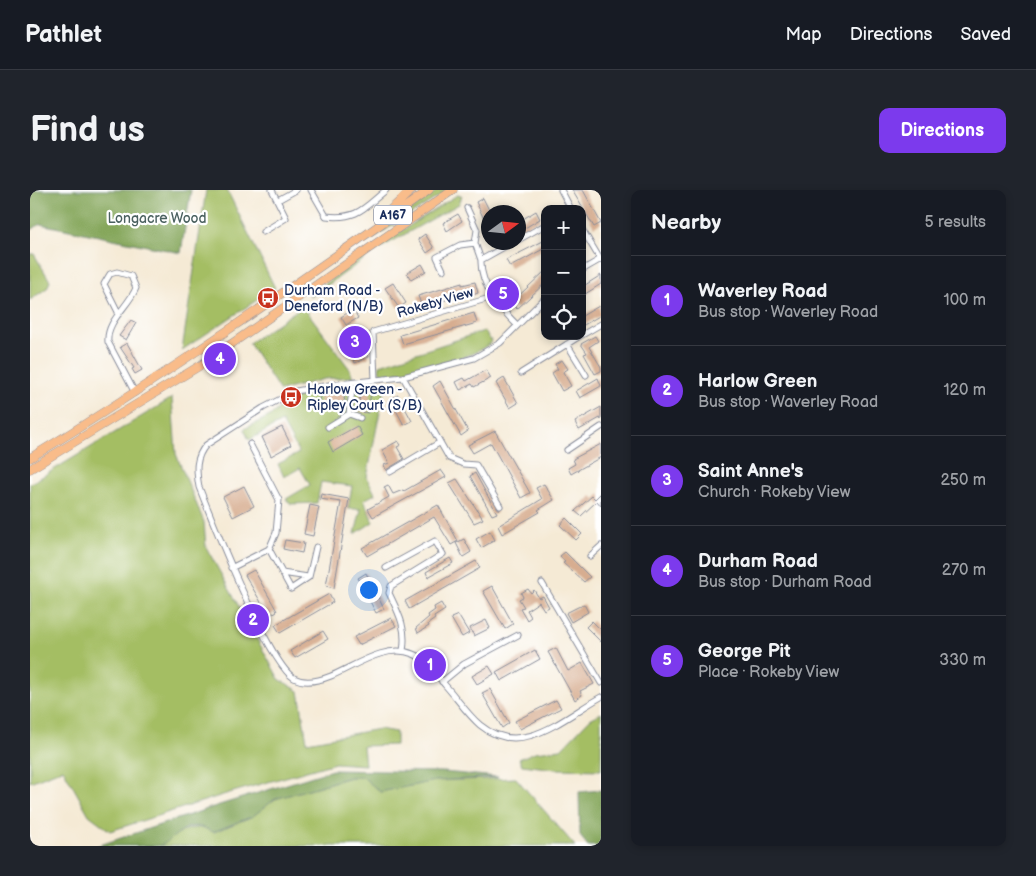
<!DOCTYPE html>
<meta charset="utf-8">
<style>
:root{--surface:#171b24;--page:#20242c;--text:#f1f3f6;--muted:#9ea1a6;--line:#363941;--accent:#7c3aed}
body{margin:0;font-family:"Balsamiq Sans",sans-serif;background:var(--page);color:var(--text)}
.controls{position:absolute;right:15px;top:15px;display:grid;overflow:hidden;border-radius:10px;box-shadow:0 2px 8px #0003}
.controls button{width:45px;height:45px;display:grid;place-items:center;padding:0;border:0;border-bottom:1px solid var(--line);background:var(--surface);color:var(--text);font:25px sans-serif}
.compass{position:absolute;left:451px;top:15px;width:45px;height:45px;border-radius:50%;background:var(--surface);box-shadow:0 2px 8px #0003;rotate:75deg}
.you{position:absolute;left:338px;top:399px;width:18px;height:18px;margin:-12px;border:4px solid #fff;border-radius:50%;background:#1a73e8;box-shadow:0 0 0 8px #1a73e833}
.badge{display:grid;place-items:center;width:32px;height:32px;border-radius:50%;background:var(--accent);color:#fff;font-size:16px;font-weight:700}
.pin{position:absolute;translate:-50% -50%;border:2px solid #fff;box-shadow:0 1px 5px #0006}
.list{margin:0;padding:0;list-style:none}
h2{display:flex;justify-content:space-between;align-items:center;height:65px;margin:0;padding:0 20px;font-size:21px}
h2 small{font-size:16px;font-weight:400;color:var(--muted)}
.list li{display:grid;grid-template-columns:32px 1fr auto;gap:15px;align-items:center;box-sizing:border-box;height:90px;padding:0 20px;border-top:1px solid var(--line)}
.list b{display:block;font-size:19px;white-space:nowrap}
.list p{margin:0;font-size:16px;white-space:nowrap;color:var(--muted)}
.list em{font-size:16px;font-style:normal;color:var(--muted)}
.icon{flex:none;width:28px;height:28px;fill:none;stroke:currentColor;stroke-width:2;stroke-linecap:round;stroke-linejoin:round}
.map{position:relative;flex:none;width:571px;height:656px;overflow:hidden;border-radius:10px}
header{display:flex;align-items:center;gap:30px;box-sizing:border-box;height:70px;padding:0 25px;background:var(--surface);border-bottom:1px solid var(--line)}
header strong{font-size:24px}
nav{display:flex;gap:28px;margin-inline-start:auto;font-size:18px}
.intro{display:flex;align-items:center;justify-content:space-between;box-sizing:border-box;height:120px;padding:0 30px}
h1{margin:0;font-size:35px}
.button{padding:12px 22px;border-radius:10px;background:var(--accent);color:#fff;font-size:18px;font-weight:700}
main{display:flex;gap:30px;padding:0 30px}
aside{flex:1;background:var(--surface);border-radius:10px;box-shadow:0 2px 8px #0003}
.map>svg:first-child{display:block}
.green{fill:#a4be63;stroke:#607660}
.forest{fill:#83a559;stroke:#4f6a5c}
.building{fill:#d7ad90}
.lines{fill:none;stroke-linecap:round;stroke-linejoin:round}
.street-casing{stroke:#888c9a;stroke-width:7}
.primary-casing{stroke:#888c9a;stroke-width:9}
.street{stroke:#fff;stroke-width:5}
.primary{stroke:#f9bc8a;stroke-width:8}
.labels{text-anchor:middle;stroke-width:4.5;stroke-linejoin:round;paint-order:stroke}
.shield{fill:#fff;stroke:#5f6d8e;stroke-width:1}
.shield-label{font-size:12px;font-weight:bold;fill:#1b2f5e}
.park-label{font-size:14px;fill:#4b6160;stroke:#fff}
.poi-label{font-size:14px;fill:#1b2f5e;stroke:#fff;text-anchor:start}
.street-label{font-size:14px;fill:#1b2f5e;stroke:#fff}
</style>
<header>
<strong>Pathlet</strong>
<nav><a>Map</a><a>Directions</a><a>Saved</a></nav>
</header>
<div class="intro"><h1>Find us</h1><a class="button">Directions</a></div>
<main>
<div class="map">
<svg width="571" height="656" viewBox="0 0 571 656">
<rect width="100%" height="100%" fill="#fff"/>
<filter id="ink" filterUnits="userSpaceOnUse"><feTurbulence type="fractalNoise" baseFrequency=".02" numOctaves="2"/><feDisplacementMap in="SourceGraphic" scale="10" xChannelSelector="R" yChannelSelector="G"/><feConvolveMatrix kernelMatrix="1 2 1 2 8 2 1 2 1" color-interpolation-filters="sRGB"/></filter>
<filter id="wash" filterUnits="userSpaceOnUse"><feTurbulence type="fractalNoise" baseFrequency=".0096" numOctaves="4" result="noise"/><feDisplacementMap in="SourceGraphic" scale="20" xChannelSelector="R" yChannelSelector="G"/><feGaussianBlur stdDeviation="1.12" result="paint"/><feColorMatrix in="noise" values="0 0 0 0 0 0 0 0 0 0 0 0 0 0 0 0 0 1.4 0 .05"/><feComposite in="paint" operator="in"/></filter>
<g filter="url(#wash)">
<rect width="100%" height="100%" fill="#f5ead5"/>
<path class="green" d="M176,0H197L245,98L152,160Z
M408,0H419L337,52Z
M427,5L432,6L429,14L347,60L281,107L279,105L345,58Z
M0,64H4L20,91L17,98L0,110Z
M273,116L319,178L323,187L294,189L250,201L219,153Z
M454,141L462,152C436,173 387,178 354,185L349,181L350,175Z
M355,196L337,287L345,304L334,310L343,332L325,344L331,319H318L322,296L291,292L287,313L260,314L256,309L280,295L270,278L254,287L248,274L269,263L252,232L219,250L214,239L240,226L256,212L275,204Z
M142,208L146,264L174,332L176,357L249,489L269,501L277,552L349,539L366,542V555L333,556L335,575L305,573L196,604L80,641L59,625L33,579L0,592V294Z
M571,523V580L526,579L492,575L489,569L505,562L531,559L560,529Z
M320,587H333L350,602L405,591L486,588L545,656H129C146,644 162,631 184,642L223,626L245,609Z"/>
<path class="forest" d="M0,0H161L151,63L10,34L0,41Z
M302,580L414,582L468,587L405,591L350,602L333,587H320L245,609L223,626L183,642C152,625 146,653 127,656C108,656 87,656 67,656L186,616Z
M571,600V656H558L550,646L549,602Z"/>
<g id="blocks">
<path class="building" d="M542,0H553L571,33L564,37Z
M453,8L460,22L453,27L446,12Z
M506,21L510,29L488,42V32Z
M428,24L432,31L417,41L413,33Z
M395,44L404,58L397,63L388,49Z
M515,50V58L480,77L476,70Z
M392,74L396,81L381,90L377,83Z
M515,81V93L487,119L481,113Z
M571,85V94L552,106V97Z
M445,92L448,103L440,106L439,103L392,117L388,106L432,93V95Z
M363,93L376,113L369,118L355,98Z
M569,116L571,125L552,136V126Z
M323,119L328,128L316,135L311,127Z
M444,123L447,133L373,154L370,145Z
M101,130L106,133L96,150L89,146Z
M329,140L339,167L325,173L314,147Z
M565,146L568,151L559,157L571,177V181L565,184L554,164L557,163L551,154Z
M97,153L112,180L105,184L102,179L104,178L90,157Z
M532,170L538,179L533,182L541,196L532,201L522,183L528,179L525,174Z
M456,180L461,188L444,197L442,194L430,200L426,192L434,188L436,191Z
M474,188L488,213L480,218L466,193Z
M568,188L571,196L550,208L546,201Z
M410,191L438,241L431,246L403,196Z
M331,201L341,202L338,223L327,221Z
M313,202L315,212L291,217L289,206Z
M368,205L382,231L374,235L360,209Z
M571,217V230L570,228L549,240L545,232Z
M327,236L332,245L303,262L298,252Z
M252,237L261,255L241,266L232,247Z
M465,241L500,303L491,308L461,253L443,263L438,255Z
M368,251L371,255L367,257L374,269L356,280L354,275L359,273L352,260Z
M571,254V267L541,284L538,278L545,274L543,269Z
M411,280L416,287L343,327L338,319L359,307L354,297L358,295L363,304L373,300L374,301Z
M445,283L467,323L462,325L440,286Z
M427,289L453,329L444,333L419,293Z
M514,294L524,310L508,320L510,322L472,344L468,336L512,309L506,298Z
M214,296L224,316L203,327L193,307Z
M571,303V316L567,311L551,326L545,321L562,306L565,309Z
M291,304L319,309L304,398L296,396L311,312L290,309Z
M280,315L289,317L283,346L274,344Z
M408,315L428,351L421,355L404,327L337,366L332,358Z
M536,328L552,344L546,350L530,335Z
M460,341L465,350L451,358L446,349Z
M434,349L441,362L433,367L426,353Z
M255,350L274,353L272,363L253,359Z
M535,362L560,387L554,392L533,373L535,372L530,366Z
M420,368L423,373L398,387L396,382Z
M446,371L450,378L379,419L375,411Z
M224,380L247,421L239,426L215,385Z
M336,383L354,419L346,423L328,388Z
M462,396L483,434L475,439L453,401Z
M498,399L501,403L504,400L509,408L513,406L519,417L514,420L509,412L497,420L501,427L497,430L490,418L494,417L489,409L493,407L491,403Z
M299,404L303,412L250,443L245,435Z
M411,413L415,420L404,427L405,429L398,434L399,436L388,443L386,438L399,427L398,425L405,420L404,417Z
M554,414L558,422L541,432L536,423Z
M428,425L439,443L432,447L421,428Z
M361,428L366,436L329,455L324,447Z
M456,430L460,438L444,446L440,438Z
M562,431L571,440V452L556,437Z
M293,441L298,449L265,468L260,461Z
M526,458L538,481L552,473L564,494L550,501L552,505L545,510L518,462Z
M505,460L510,469L471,491L466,482Z
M459,476L464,484L447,494L442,486Z
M460,499L479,533L472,538L452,503Z
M526,510L531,518L490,539L485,531Z"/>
</g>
</g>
<g filter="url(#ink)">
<use href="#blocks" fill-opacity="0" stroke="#888c9a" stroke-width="1"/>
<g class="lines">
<g class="street-casing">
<path id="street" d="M281,0L296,26C327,30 334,18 356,0
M531,0L541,19
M248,10L266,0
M437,18L447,40L445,53L451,70
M552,39L570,69
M233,42L256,28L242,0
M488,50L515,35
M483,52L451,70C450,96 470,118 487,135
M413,80L407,67L430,55L445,53
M552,80L571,69
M515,108L470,153L444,168L373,187L299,195L266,201L233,218L176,255C165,268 166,280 169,297C182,330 239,474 264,488C275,494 291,490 301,486C325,476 356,453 383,464C396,469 406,484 415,495C426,507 437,524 450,535C491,569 533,528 571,507
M89,124L74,94L80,84L87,82L101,86L106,98C99,116 76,131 78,152L105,203
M552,145L571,134
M537,154L556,185
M491,183L550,146
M373,187L419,268L433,274L446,275L470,316
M345,190L343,142L463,107
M319,224L330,228
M298,237L319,224L323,193
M537,260L571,237
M360,282L409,253
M239,359L261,399L279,387L286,357
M560,366L571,356
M201,378L239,359L246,343L249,310L220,254
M356,378L405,351L413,364L361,396L359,403C369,424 377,438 373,461
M252,383L278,387
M512,393L571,493
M412,492L434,474L488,445"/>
</g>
<g class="primary-casing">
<path id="primary" d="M349,30L382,0
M0,268C138,184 268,93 399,0
M0,279L171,175L423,0"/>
</g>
<use href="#street" class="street"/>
<use href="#primary" class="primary"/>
</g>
</g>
<defs>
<g id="bus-disc" transform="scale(1.125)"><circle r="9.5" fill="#c8321e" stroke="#fff"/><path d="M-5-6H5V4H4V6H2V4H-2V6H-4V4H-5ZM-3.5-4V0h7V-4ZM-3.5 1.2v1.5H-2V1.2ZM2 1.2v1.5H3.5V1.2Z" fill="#fff"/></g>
</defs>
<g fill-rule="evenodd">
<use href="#bus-disc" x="238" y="108"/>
<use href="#bus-disc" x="261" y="207"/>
</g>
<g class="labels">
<rect class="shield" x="344" y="15.5" width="38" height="19" rx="4"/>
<g class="shield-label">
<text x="363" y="29">A167</text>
</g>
<g class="park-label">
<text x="127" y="33">Longacre Wood</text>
</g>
<g class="poi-label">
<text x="254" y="105">Durham Road -<tspan x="254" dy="16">Deneford (N/B)</tspan></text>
<text x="277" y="204">Harlow Green -<tspan x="277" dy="16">Ripley Court (S/B)</tspan></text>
</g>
<g class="street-label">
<text transform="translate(405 112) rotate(-16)" y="5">Rokeby View</text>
</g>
</g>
</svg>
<div class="controls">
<button>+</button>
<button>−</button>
<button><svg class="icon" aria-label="locate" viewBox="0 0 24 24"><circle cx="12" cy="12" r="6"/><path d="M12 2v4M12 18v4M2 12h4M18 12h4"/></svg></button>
</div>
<svg class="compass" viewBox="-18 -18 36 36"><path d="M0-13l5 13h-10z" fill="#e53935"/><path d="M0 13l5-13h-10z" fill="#9ea1a6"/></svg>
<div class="you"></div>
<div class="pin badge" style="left:400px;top:475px">1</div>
<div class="pin badge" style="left:223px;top:430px">2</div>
<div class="pin badge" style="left:325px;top:152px">3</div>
<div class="pin badge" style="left:190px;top:169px">4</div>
<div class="pin badge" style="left:473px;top:104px">5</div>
</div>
<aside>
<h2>Nearby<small>5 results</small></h2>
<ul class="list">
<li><span class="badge">1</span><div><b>Waverley Road</b><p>Bus stop · Waverley Road</p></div><em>100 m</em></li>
<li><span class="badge">2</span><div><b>Harlow Green</b><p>Bus stop · Waverley Road</p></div><em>120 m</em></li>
<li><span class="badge">3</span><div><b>Saint Anne's</b><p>Church · Rokeby View</p></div><em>250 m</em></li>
<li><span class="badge">4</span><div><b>Durham Road</b><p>Bus stop · Durham Road</p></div><em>270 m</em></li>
<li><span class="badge">5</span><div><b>George Pit</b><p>Place · Rokeby View</p></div><em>330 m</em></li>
</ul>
</aside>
</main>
